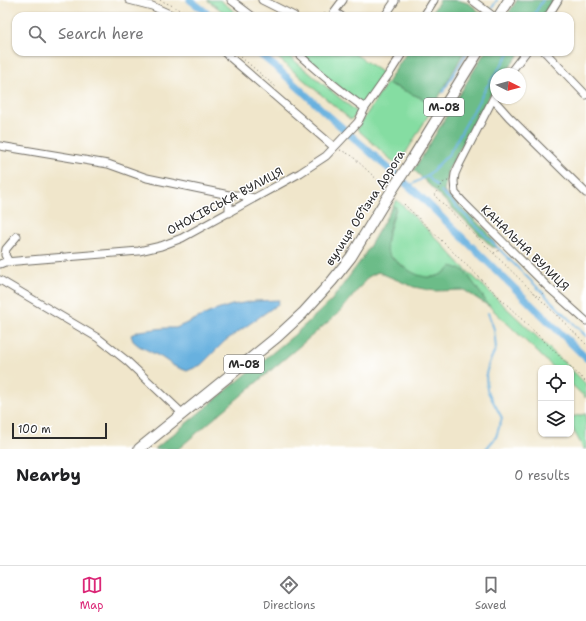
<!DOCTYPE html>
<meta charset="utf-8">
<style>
:root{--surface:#fff;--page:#f2f2f2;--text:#202124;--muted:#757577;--line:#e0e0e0;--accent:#db2777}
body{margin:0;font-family:"Shantell Sans",sans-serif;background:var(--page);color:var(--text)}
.controls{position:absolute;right:12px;bottom:12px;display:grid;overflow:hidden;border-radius:8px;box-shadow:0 1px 3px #0004}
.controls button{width:36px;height:36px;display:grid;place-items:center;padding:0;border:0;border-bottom:1px solid var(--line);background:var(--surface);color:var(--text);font:20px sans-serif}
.compass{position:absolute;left:490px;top:68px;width:36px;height:36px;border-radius:50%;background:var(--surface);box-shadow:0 1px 3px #0004;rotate:95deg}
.scale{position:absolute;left:12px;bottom:10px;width:95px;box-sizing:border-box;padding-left:4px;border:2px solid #2b2b2b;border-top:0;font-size:11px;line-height:14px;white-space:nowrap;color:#2b2b2b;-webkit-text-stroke:3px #fff;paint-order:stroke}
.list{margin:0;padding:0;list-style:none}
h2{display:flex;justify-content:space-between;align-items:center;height:52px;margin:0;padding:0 16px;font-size:17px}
h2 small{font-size:13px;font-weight:400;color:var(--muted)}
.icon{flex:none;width:22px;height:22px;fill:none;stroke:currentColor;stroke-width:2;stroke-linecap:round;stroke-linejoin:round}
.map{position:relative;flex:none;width:586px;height:449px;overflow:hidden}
.search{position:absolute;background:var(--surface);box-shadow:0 1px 3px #0004;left:12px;right:12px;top:12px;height:44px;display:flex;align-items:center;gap:10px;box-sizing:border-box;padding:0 14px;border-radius:12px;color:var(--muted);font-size:15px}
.sheet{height:116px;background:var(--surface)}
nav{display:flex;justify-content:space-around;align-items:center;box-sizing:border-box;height:56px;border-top:1px solid var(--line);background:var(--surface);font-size:11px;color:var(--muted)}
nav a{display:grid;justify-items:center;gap:2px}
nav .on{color:var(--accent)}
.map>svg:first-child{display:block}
.green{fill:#85dda2;stroke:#588466}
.forest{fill:#6cbc88;stroke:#4c745a}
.water{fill:#67b1df;stroke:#496e85}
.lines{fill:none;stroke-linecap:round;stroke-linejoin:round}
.stream{stroke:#67b1df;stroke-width:2}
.canal{stroke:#67b1df;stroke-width:7}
.minor-casing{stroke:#706c63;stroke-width:9}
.highway-casing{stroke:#706c63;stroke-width:12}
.path{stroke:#706c63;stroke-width:1;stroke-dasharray:1 3;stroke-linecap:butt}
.minor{stroke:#fff;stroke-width:7}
.highway{stroke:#fff;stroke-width:10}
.highway-bridge-casing{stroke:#706c63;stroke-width:12;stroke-linecap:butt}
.highway-bridge{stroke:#fff;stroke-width:10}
.labels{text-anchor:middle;stroke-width:3;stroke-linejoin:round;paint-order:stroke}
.shield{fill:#fff;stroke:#6b6b6b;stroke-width:1}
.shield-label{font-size:11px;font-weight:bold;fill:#2b2b2b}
.street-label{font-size:12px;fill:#2b2b2b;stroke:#fff}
</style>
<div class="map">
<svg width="586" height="449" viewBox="0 0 586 449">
<rect width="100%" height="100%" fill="#fff"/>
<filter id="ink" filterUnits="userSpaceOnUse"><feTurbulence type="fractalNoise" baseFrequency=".025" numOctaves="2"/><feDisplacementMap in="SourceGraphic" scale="8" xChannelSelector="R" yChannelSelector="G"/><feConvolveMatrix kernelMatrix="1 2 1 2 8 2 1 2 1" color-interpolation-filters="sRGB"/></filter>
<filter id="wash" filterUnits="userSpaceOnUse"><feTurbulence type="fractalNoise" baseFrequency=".012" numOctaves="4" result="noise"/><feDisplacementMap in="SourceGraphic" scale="16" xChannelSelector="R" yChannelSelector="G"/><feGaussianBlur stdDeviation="0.9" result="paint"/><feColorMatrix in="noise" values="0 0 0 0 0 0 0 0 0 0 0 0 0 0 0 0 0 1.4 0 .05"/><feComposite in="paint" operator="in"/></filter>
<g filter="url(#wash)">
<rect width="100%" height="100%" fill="#f0e6cb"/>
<path class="green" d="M207,0H220L240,16H229Z
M271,52H284L358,113L351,120Z
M296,52H352L387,76L365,108Z
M387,83L435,104L398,166L357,129Z
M397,200L442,244L461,265L570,368H554L490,307L465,271H447L439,276L423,278L410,272L390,256L386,248L387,238L396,208L393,206Z
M571,369L586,384V398L571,384Z
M586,414V449H584L571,426V417Z"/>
<path class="forest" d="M440,0C462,0 469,0 483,16H430Z
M517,0H553L544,16H507Z
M407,52H464L435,104L387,83Z
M485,52H521L504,74H496V84L447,172L444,192L487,231L498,248L492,247L414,170Z
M393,206L396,207C393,218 384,239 387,249C388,256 394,259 398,263C417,277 434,285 452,266L465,271L490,307L464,290L434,291L414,287L378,272L368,277L341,311L178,449H155L293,336L331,301L362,259Z"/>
<path class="water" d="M279,300L278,304L225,341L201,365L187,371L174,366L161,357L139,346L133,341L131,335L139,331L165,328H176L211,312L232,305L255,301Z"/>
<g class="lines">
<path class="stream" d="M492,8L497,0
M533,16L543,0
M443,92L467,52
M427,176L437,186
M409,186L427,176L449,154L486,88L510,52
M441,191L586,336
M486,449L496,437L502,418L487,390L486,374L489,363L496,348L494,329L488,313"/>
<path class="canal" d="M190,0L211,16
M257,52L277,68L330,117L420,196L586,358"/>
</g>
</g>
<g filter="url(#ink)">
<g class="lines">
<g class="minor-casing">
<path id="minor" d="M129,0L152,6L174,16
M231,0L252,16
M262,0L294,16
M472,0L493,16
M341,16L334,12L343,0
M385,16L395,1L394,0
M424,16L434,0
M548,16L558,0
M224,52L334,147
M296,52C318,72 340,91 365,108
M545,52L586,95
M509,74L526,52
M496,93L459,165L455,174L454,181L455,193L463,202L548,287L586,321
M493,99L509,117L586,193
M0,146L108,164L147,178L229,195H240L254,198
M229,213V195
M9,262L5,255L6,249L17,236
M0,264L5,262L139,251L161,246L182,238L300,173L326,156L358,122L365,108L391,71L403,52
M0,280L98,338L127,361L183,414"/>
</g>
<g class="highway-casing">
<path id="highway" d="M499,16L509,0
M411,161L478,52
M139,449L277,337L303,313L332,281L351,257L385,201"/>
</g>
<path class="path" d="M160,0L173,6L189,16
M321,16L323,14L327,13
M235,52L276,87
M340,150L351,155L385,187
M448,181L444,182L434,195L586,344
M404,204L586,382
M494,253L500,250
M539,297L544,292"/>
<use href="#minor" class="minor"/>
<use href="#highway" class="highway"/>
<g class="highway-bridge-casing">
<path id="highway-bridge" d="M385,201L411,161"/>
</g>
<use href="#highway-bridge" class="highway-bridge"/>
</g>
</g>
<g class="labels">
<g class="shield">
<rect x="424" y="98" width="40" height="18" rx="3"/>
<rect x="224" y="355" width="40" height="18" rx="3"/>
</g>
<g class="shield-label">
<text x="444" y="111">М-08</text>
<text x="244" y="368">М-08</text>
</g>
<g class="street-label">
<text transform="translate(225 201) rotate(-28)" y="4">ОНОКІВСЬКА ВУЛИЦЯ</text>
<text transform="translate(365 208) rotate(-57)" y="4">вулиця Обʼїзна Дорога</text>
<text transform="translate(525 248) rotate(44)" y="4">КАНАЛЬНА ВУЛИЦЯ</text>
</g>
</g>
</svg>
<div class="controls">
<button><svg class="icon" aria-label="locate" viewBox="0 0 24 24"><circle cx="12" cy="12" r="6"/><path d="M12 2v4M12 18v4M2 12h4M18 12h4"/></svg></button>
<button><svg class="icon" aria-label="layers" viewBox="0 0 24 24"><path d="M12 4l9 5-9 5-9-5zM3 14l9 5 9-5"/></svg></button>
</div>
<svg class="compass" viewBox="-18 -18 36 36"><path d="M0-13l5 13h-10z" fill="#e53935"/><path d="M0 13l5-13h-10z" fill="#757577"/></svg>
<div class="scale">100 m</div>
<div class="search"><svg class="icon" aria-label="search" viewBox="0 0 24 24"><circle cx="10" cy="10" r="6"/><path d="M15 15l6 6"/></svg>Search here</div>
</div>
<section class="sheet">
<h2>Nearby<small>0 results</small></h2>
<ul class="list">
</ul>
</section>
<nav>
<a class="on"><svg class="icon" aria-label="map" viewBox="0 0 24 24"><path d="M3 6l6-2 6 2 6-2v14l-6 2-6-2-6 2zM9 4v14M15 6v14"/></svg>Map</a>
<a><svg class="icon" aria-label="directions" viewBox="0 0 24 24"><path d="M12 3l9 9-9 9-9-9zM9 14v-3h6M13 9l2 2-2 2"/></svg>Directions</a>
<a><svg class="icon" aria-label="saved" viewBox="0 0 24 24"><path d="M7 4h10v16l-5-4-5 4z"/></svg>Saved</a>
</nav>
